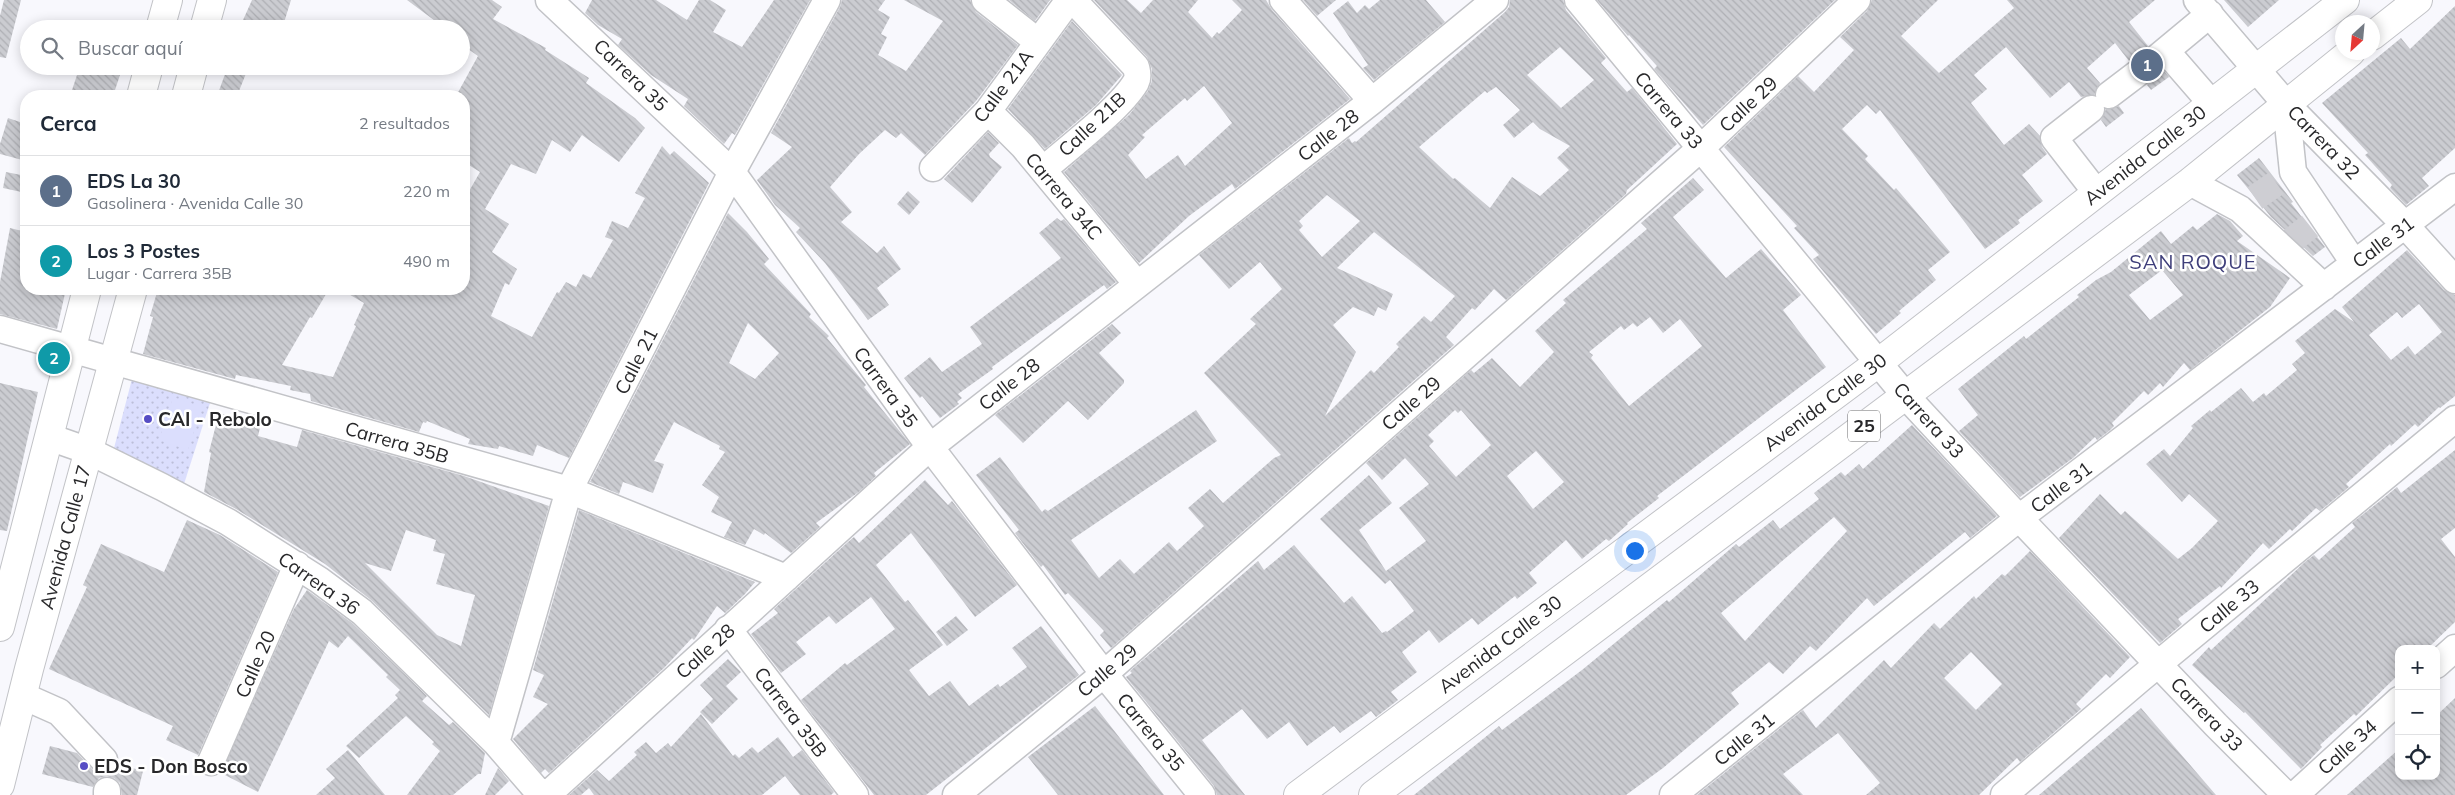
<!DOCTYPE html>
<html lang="es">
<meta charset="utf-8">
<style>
:root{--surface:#fff;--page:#f2f2f3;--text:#1f2937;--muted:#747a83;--line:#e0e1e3;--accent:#0f766e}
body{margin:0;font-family:Mulish,sans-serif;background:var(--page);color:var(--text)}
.controls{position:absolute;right:15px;bottom:15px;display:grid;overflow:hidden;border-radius:10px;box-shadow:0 2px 12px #0003}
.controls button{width:45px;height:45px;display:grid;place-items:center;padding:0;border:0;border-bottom:1px solid var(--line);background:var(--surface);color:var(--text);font:25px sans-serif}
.compass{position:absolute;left:2335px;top:15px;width:45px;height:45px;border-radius:50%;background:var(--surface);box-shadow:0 2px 12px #0003;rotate:206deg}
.you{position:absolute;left:1634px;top:550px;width:18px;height:18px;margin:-12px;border:4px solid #fff;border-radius:50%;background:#1a73e8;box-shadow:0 0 0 8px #1a73e833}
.badge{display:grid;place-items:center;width:32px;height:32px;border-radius:50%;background:var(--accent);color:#fff;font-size:16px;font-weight:700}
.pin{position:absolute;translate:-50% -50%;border:2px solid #fff;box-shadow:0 1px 5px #0006}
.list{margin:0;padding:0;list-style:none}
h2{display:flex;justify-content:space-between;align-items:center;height:65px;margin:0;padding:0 20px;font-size:21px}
h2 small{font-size:16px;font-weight:400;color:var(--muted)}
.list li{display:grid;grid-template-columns:32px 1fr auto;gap:15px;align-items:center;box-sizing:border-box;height:70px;padding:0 20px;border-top:1px solid var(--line)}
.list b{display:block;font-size:19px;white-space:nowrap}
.list p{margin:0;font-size:16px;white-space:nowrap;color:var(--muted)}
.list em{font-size:16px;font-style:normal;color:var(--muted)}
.icon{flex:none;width:28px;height:28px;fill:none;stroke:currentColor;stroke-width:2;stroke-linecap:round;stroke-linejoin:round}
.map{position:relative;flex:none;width:2455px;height:795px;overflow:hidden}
.search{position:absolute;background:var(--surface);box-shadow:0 2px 12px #0003;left:20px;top:20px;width:450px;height:55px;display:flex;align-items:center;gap:12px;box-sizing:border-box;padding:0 18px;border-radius:28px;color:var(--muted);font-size:19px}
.panel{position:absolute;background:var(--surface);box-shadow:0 2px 12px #0003;left:20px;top:90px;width:450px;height:205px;border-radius:20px}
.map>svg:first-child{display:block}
.green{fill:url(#green-dots)}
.pitch{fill:#dbdefd}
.building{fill:url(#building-back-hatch);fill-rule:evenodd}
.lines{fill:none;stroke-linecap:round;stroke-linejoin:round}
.minor-tunnel{stroke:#ceced3;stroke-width:26;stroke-dasharray:26 13;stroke-linecap:butt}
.minor-casing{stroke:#c2c3c7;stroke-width:29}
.major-casing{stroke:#c2c3c7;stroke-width:30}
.highway-casing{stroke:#c2c3c7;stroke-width:30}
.minor{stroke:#fff;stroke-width:26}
.major{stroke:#fff;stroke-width:28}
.highway{stroke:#fff;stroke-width:28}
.poi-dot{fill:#564dc4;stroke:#fff;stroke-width:2}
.labels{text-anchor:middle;stroke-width:5;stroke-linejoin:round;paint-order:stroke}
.shield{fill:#fff;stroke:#68686a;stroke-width:1}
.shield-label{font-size:18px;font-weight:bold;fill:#28282a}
.street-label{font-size:19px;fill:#28282a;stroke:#fff}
.poi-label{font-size:19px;font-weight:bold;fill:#28282a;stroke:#fff;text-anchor:start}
.neighbourhood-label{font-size:20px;letter-spacing:1px;fill:#3e3e7a;stroke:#fff}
</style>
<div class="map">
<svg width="2455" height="795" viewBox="0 0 2455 795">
<defs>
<pattern id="green-dots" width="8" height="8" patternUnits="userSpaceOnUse" patternTransform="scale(1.25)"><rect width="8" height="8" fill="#dbdefd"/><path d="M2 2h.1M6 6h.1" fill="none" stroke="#bcbed9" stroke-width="1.8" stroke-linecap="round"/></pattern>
<pattern id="building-back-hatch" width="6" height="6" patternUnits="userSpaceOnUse" patternTransform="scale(1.25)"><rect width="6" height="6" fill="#cbccd1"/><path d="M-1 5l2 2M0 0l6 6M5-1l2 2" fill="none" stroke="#aeafb4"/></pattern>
</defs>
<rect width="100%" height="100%" fill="#f8f8fd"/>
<path class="green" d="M132,379L210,403L184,484L113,452Z"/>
<path class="pitch" d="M173,397L202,407L188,450L159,440Z"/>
<path class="building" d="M4,0H21L6,58L0,57V16Z
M252,0H291L282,29H239Z
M407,0H492L502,7L493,19L546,48L545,50L589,78L586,83L635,118L645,128L619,162L582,135L570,152L552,140L536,174L511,164L485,209L509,224L492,252L517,269L509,285L505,283L491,316L532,337L557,292L559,293L566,282L576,287L583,274L591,278L613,240L605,237L612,221L628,228L645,198L635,193L662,146L670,155L674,151L709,183L569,458L537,445L533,456L499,446L498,449L468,444L470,439L427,421L426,423L423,422L419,432L311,401L310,394L290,390L291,386L236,375L235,379L143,354L153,317L150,316L158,289H329L312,318L310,317L282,365L333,377L356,326L354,325L364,303L340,289H464V200L480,172L464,162V96H456L478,56L461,44V29H446Z
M592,0H656L687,20L699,0H710L726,10L713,32L742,47L774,0H810L735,135L732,133L724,144L684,106L688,99L651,75L618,45L622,39L598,25L585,13Z
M842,0H885L878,10L890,17L881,34L887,37L878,55L906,71L943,21L904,0H970L976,12L1018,45L976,101L925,155L901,133L896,138L885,130L859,154L830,187L852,212L841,222L877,253L884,246L901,269L877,288L889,305L868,320L825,263L796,232L800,228L775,205L757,180L792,147L771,133L840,7Z
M1009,0H1050L1035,21Z
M1094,0H1127L1141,13L1153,0H1198L1188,12L1212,38L1217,32L1219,34L1242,10L1232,0H1266L1272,10L1350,99L1235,189L1232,184L1189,216L1139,263L1064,172L1129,115L1148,91L1152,81V69L1147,57ZM1204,86L1232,123L1185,166L1178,155L1146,179L1128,155L1145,137L1142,135L1185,98L1187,101Z
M1303,0H1336L1317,16Z
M1380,0H1426L1445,22L1374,80L1363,68L1368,65L1333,13L1348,1L1357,13L1365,5L1369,9Z
M1510,0H1563L1566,10L1606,58L1601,63L1627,92L1632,88L1677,144L1627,190L1626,194L1506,300L1494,289L1475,310L1472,308L1446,337L1454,345L1111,648L1100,635L1104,631L1068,593L1065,595L1043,565L1041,567L1015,533L1019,530L976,475L1000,457L1042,512L1045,509L1048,511L1196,410L1217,441L1071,540L1099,578L1120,559L1134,574L1169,542L1177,551L1204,526L1188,508L1210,489L1223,503L1274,458L1281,455L1204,373L1256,324L1250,319L1282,289L1260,262L1229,289L1199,255L1349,138L1352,143L1355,141L1356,142L1505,12L1509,7ZM1560,47L1594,80L1561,108L1527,75ZM1496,87L1520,110L1503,125L1514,138L1533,122L1540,129L1570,146L1557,158L1569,170L1540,196L1512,177L1490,208L1455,178L1453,179L1419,147L1485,91L1487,93ZM1327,195L1360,221L1322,257L1299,230L1303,226L1299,221ZM1374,232L1455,296L1431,322L1424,316L1396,344L1399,347L1374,373L1371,370L1325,416L1356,352L1333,325L1353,307L1374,316L1378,307L1386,311L1393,294L1337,268Z
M1597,0H1835L1703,125L1654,69L1657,66L1629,35L1628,36Z
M1872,0H1938L1901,36L1939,73L2014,8L2007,0H2155L2129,22L2148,46L2142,59L2129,61L2115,43L2087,68L2100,83L2094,95L2081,97L2069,82L2050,98L2006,47L1974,75L1987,89L1971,103L2004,145L2029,124L2040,136L2042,147L2047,154L2022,175L2043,201L2018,220L2020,223L1985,249L1880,110L1876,114L1867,105L1842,129L1868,156L1865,159L1894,190L1896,188L1950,252L1928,270L1936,280L1899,311L1901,313L1876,334L1813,259L1819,255L1794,228L1797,226L1724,147L1798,76L1814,92L1854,50L1840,37L1867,11Z
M2224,0H2279L2248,27Z
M2455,6V148L2422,178L2429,186L2406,205L2390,188L2392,185L2365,155L2368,153L2322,103L2401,38L2410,49Z
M1072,21L1122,75L1096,105L1045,149L1008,109Z
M80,66H123L113,96H70Z
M228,66H249L237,96H217Z
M2164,71L2169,77L2151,90L2147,85L2152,79L2153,72Z
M2119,106L2124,113L2106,127L2101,120L2106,109Z
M8,118L26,124V161L0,154V144Z
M988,132L999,143L989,154L990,157L1002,167L972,203L944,179Z
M2259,158L2293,202L2291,203L2325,247L2313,256L2271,217L2237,175Z
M6,172L26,176V193L3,188Z
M1693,178L1704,190L1673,217L1726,278L1761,249L1801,295L1783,310L1826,367L1657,496L1659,498L1627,523L1628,524L1609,541L1606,539L1582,559L1566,540L1529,573L1537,583L1517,599L1515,596L1478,625L1472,618L1439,643L1429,630L1402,652L1417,672L1391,692L1398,700L1376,717L1371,711L1340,733L1334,726L1307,746L1289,722L1267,739L1242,709L1202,740L1245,795H1217L1214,786L1126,677L1132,673L1130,671L1258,561L1264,570L1294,545L1344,603L1352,596L1382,633L1386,631L1387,632L1414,611L1390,580L1385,584L1320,519L1369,475L1392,503L1359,530L1386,571L1426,541L1399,508L1429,484L1405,458L1382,480L1366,463L1471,370L1474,373L1492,358L1520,387L1554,352L1535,331L1566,303L1563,300L1647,229L1641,223ZM1650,317L1663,333L1680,319L1702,346L1629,406L1591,358L1593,355L1589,352L1621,326L1624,330L1633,323L1637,327ZM1455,410L1458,413L1461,410L1491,445L1456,477L1429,446L1434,441L1428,435ZM1536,451L1564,482L1533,509L1507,476Z
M908,191L920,202L909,215L897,204Z
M728,213L747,232L769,259L764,264L811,314L809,317L829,336L827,338L866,385L864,387L910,444L874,473L876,476L860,491L816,523L820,527L791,553L765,533L764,535L754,529L745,545L724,537L732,522L711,512L719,497L702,485L725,452L719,449L720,446L674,422L654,461L664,464L653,493L623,482L619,494L590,482ZM748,323L779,353L755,379L729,363Z
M2217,214L2230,221L2243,236L2237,241L2290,278L2270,307L2190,370L2184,363L2163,387L2160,383L2148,395L2144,391L2112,423L2114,426L2109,431L2097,440L2095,437L2073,458L2020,497L1959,431L1978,415L1958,389L2024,336L2026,339L2079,297L2077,295L2096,280L2111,272L2161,231L2171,244L2193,226L2197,230ZM2162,270L2183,295L2150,320L2129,295Z
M1057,218L1061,221L1064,219L1116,282L1107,289L1104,285L992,367L993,369L958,394L962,398L957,402L959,404L940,418L922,396L920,398L904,378L930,357L942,372L982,344L970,327L1061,258L1039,233Z
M10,228L26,232V289H66L57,329L0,314V282Z
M2407,250L2444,290L2455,295V396L2440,408L2439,407L2418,427L2415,424L2391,446L2390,444L2346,484L2349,487L2320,511L2316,508L2292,531L2290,529L2269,549L2263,543L2221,588L2220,586L2178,619L2182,624L2160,643L2059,538L2100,494L2121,515L2125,511L2178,559L2192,548L2218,521L2189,494L2182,502L2146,464L2164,449L2170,456L2193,428L2191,426L2210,410L2211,412L2241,388L2253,402L2264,393L2266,396L2297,370L2292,364L2305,353L2295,341L2335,309L2354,322L2342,307ZM2419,304L2442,332L2415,355L2408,346L2391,360L2369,335L2397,312L2402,318Z
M1112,324L1121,333L1099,353L1124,380V383L1088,420L1068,401L1023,443L995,415Z
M0,383L38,392L7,531L0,530Z
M219,413L261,424L258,436L297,447L302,430L464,476L549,506L489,715L371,600L325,564L236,509L204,492L211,453L209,452ZM406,530L436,540L433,551L445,554L436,584L475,595L461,646L437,635L365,563L391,571Z
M1912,425L1997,516L1970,538L1965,532L1874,606L1867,598L1816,651L1810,646L1783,674L1769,662L1731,693L1739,704L1663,768L1626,795H1414L1499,726L1502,730L1582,670L1667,600L1669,602L1736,544L1739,547L1773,520L1780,529L1819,499L1814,493L1841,472L1845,476L1859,464L1863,469ZM1834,517L1847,531L1745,641L1721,613Z
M2455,450V528L2441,539L2455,557V622L2427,649H2399V674L2356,716L2354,714L2320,745L2322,747L2301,769L2245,712L2244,713L2192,665L2209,647L2211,650L2305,562L2314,555L2319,560L2355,527L2352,523L2380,501L2397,487L2401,493Z
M925,480L948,505L952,501L1017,585L975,617L911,533L876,565L905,602L908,600L943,645L909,670L929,696L950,681L969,706L998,684L1000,687L1027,667L1012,648L1041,626L1079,675L926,795H874L801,700L845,663L847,665L895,629L871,597L836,624L829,616L796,642L806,654L781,673L751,634L778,613L774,609L848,542L854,537L859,543Z
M579,510L755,582L745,594L725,613L717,606L694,640L692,638L664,668L549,773L545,769L541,773L513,739L548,704L533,697L544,675L533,670Z
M187,520L220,535L278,572L198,755L166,740L173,726L49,669L87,587L83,585L101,544L164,572Z
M2030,551L2130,657L2110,678L2106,674L2076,704L2081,709L2020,762L2017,758L1979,795H1866L1880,783L1838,733L1783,774L1803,795H1697L1803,710L1816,728L1884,660L1891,668L1934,623L1940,629L1974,596L1976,599L2002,574L2005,576ZM1971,652L2002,684L1976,710L1944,678Z
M307,590L352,623L427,696L422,701L449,725L453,722L485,753L481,774H478L453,795H407L440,751L432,744L434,742L406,716L359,758L346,746L398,698L395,695L400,690L386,677L388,675L348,636L338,648L329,641L258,792L221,773L294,609Z
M956,616L968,630L947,646L936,632Z
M728,659L741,672L726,686L738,699L712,724L700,712L713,699L700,685Z
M2455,698V795H2347L2399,749V776H2436V716Z
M1095,706L1164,795H1058L1028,757Z
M2141,708L2216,795H2039Z
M701,714L733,756L735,754L739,758L752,747L758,753L778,737L793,757L802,750L834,792L831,795H800L785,776L762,795H594L589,788L581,795H569L597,770L609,781L637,755L634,752L646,742L656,753L668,743L671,747Z
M50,746L77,753L93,770L100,774H108L114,771L118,764L143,771L137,795H122L120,783L114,778L107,776L99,778L93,787L42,774Z
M348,750L385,795H316L335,778L326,769Z
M498,768L509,781L495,795H485Z"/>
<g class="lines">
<path class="minor-tunnel" d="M2255,198L2278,182
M2290,242L2310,226"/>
<g class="minor-casing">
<path id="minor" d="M549,0L732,172L930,447L1104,674L1202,795
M985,0L1037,41
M1283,0L1372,101
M1578,0L1905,395L2019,518L2216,725L2286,795
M2197,0L2286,104L2405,225L2455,280
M2166,51L2212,104
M2157,58L2210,14
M2109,95L2138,73
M2286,104L2293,172L2354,263
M2091,109L2054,138L2096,192
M988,111L1023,146L1137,284
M933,168L988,111L1069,0
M1043,170C1068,148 1120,109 1136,82C1139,76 1137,72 1136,67L1073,0
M2190,182L2240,209L2324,287
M0,329L569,490L786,578
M49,437L89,451L162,487L228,522L319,580L362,612L496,743L541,795
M728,629L855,795
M2436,665L2455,648
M23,696L59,712L104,760
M496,743L569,490L732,172L827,0
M211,762L297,565
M107,791V795
M547,795L930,447L1372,101L1495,0
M956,795L1104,674L1701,148L1857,0
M1673,795L2019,518L2455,187
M2004,795L2140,679L2455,419
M2295,795L2399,700"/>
</g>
<g class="major-casing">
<path id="major" d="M160,29L168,0
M204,29L212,0
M141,96L149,66
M186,96L194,66
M0,627L87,289
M0,785L29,669L133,289"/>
</g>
<g class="highway-casing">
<path id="highway" d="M2372,36L2418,0
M1298,795L1878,363L2345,0
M1373,795L2190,182L2351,52"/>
</g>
<use href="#minor" class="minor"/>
<use href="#major" class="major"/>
<use href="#highway" class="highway"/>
</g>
<g class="poi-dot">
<circle cx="148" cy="419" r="5"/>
<circle cx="84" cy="766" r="5"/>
</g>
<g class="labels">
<rect class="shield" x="1848" y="410.5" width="32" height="31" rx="4"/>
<g class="shield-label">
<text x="1864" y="432">25</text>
</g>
<g class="street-label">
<text transform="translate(631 75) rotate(44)" y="7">Carrera 35</text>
<text transform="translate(1003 86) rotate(-53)" y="7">Calle 21A</text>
<text transform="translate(1748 104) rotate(-43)" y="7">Calle 29</text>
<text transform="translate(1669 110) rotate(50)" y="7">Carrera 33</text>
<text transform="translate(1092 124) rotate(-43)" y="7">Calle 21B</text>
<text transform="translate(1328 135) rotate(-38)" y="7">Calle 28</text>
<text transform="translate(2324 142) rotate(46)" y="7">Carrera 32</text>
<text transform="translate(2145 155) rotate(-38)" y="7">Avenida Calle 30</text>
<text transform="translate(1064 196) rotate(50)" y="7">Carrera 34C</text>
<text transform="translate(2383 242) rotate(-37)" y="7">Calle 31</text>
<text transform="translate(636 361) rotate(-63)" y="7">Calle 21</text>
<text transform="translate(1009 384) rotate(-38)" y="7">Calle 28</text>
<text transform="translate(886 387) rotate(54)" y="7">Carrera 35</text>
<text transform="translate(1825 402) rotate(-37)" y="7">Avenida Calle 30</text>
<text transform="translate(1411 403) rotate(-41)" y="7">Calle 29</text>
<text transform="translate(1929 420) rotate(48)" y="7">Carrera 33</text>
<text transform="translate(397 442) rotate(16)" y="7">Carrera 35B</text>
<text transform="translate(2061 487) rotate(-37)" y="7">Calle 31</text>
<text transform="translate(65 537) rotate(-75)" y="7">Avenida Calle 17</text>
<text transform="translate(319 583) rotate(35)" y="7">Carrera 36</text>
<text transform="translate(2229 606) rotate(-40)" y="7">Calle 33</text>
<text transform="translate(1500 644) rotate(-37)" y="7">Avenida Calle 30</text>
<text transform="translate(705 651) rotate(-42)" y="7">Calle 28</text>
<text transform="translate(255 664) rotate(-66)" y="7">Calle 20</text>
<text transform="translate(1107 670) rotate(-40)" y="7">Calle 29</text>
<text transform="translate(791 712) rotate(53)" y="7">Carrera 35B</text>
<text transform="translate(2207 714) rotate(46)" y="7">Carrera 33</text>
<text transform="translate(1151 732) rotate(51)" y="7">Carrera 35</text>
<text transform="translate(1744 739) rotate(-39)" y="7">Calle 31</text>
<text transform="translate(2347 747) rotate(-42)" y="7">Calle 34</text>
</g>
<g class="poi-label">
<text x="158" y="426">CAI - Rebolo</text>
<text x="94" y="773">EDS - Don Bosco</text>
</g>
<g class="neighbourhood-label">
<text x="2193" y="269">SAN ROQUE</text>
</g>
</g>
</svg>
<div class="controls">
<button>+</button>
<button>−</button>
<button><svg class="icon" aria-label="locate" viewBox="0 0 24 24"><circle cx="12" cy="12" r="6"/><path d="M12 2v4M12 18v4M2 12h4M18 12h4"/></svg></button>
</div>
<svg class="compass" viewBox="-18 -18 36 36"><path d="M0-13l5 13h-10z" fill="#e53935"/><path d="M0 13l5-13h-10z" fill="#747a83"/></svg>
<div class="you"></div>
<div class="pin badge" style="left:2147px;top:65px;background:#5c6f8a">1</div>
<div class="pin badge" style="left:54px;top:358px;background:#0f9aa8">2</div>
<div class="search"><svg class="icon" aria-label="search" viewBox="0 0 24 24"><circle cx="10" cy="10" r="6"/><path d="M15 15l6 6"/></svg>Buscar aquí</div>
<section class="panel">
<h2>Cerca<small>2 resultados</small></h2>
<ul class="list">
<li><span class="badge" style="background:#5c6f8a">1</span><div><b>EDS La 30</b><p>Gasolinera · Avenida Calle 30</p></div><em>220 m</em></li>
<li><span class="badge" style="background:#0f9aa8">2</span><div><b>Los 3 Postes</b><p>Lugar · Carrera 35B</p></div><em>490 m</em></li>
</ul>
</section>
</div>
